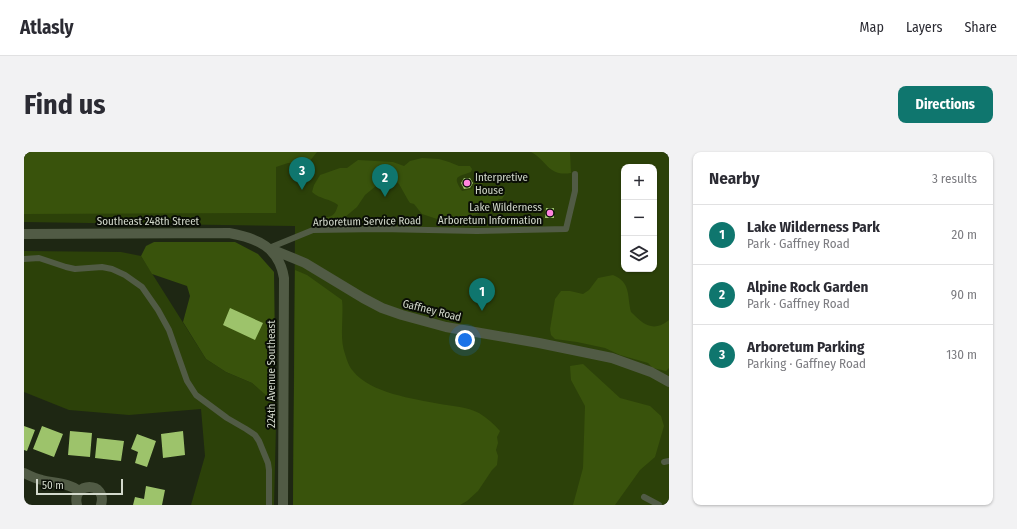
<!DOCTYPE html>
<meta charset="utf-8">
<style>
:root{--surface:#fff;--page:#f2f2f3;--text:#2b2b33;--muted:#7c7c81;--line:#e1e1e2;--accent:#0f766e}
body{margin:0;font-family:"Fira Sans Condensed",sans-serif;background:var(--page);color:var(--text)}
.controls{position:absolute;right:12px;top:12px;display:grid;overflow:hidden;border-radius:8px;box-shadow:0 1px 3px #0004}
.controls button{width:36px;height:36px;display:grid;place-items:center;padding:0;border:0;border-bottom:1px solid var(--line);background:var(--surface);color:var(--text);font:20px sans-serif}
.scale{position:absolute;left:12px;bottom:10px;width:87px;box-sizing:border-box;padding-left:4px;border:2px solid #d3d9cc;border-top:0;font-size:11px;line-height:14px;white-space:nowrap;color:#d3d9cc;-webkit-text-stroke:3px #0a0e06;paint-order:stroke}
.you{position:absolute;left:441px;top:188px;width:14px;height:14px;margin:-10px;border:3px solid #fff;border-radius:50%;background:#1a73e8;box-shadow:0 0 0 6px #1a73e833}
.badge{display:grid;place-items:center;width:26px;height:26px;border-radius:50%;background:var(--accent);color:#fff;font-size:13px;font-weight:700}
.pin{position:absolute;translate:-50% -33px;filter:drop-shadow(0 1px 2px #0008)}
.pin::after{content:'';position:absolute;top:21px;width:14px;height:12px;background:inherit;clip-path:polygon(0 0,100% 0,50% 100%)}
.list{margin:0;padding:0;list-style:none}
h2{display:flex;justify-content:space-between;align-items:center;height:52px;margin:0;padding:0 16px;font-size:17px}
h2 small{font-size:13px;font-weight:400;color:var(--muted)}
.list li{display:grid;grid-template-columns:26px 1fr auto;gap:12px;align-items:center;box-sizing:border-box;height:60px;padding:0 16px;border-top:1px solid var(--line)}
.list b{display:block;font-size:15px;white-space:nowrap}
.list p{margin:0;font-size:13px;white-space:nowrap;color:var(--muted)}
.list em{font-size:13px;font-style:normal;color:var(--muted)}
.icon{flex:none;width:22px;height:22px;fill:none;stroke:currentColor;stroke-width:2;stroke-linecap:round;stroke-linejoin:round}
.map{position:relative;flex:none;width:645px;height:353px;overflow:hidden;border-radius:8px}
header{display:flex;align-items:center;gap:24px;box-sizing:border-box;height:56px;padding:0 20px;background:var(--surface);border-bottom:1px solid var(--line)}
header strong{font-size:19px}
nav{display:flex;gap:22px;margin-inline-start:auto;font-size:14px}
.intro{display:flex;align-items:center;justify-content:space-between;box-sizing:border-box;height:96px;padding:0 24px}
h1{margin:0;font-size:28px}
.button{padding:10px 18px;border-radius:8px;background:var(--accent);color:#fff;font-size:14px;font-weight:700}
main{display:flex;gap:24px;padding:0 24px}
aside{flex:1;background:var(--surface);border-radius:8px;box-shadow:0 1px 3px #0004}
.map>svg:first-child{display:block}
.green{fill:#2c4109;fill-rule:evenodd}
.forest{fill:#39530c}
.building{fill:#9dc36b}
.lines{fill:none;stroke-linecap:round;stroke-linejoin:round}
.service{stroke:#515b45;stroke-width:6}
.minor{stroke:#515b45;stroke-width:10}
.poi-dot{fill:#ff85de;stroke:#0a0e06;stroke-width:1.5}
.labels{text-anchor:middle;stroke-width:4;stroke-linejoin:round;paint-order:stroke}
.poi-label{font-size:11px;fill:#d3d9cc;stroke:#0a0e06;text-anchor:start}
.street-label{font-size:11px;fill:#d3d9cc;stroke:#0a0e06}
</style>
<header>
<strong>Atlasly</strong>
<nav><a>Map</a><a>Layers</a><a>Share</a></nav>
</header>
<div class="intro"><h1>Find us</h1><a class="button">Directions</a></div>
<main>
<div class="map">
<svg width="645" height="353" viewBox="0 0 645 353">
<rect width="100%" height="100%" fill="#1e2713"/>
<path class="green" d="M0,0H645V353H269L271,74L0,70ZM600,15H630V117H600Z
M0,99L97,100L117,104L182,207L202,220L228,231L245,245L252,273L250,353H167L181,304L177,257L105,263L45,258L0,240Z"/>
<path class="forest" d="M0,0H293L285,10L264,11L252,15V61L0,62Z
M507,0H546L547,21C524,25 523,8 507,0Z
M398,6L415,7L425,10L435,14H446L448,17L447,20C435,25 427,23 438,39L448,37L451,30L459,22L462,23C462,31 453,35 456,43L479,39L482,41L478,47H475L466,55L454,62L428,68L413,67L398,62L390,52L386,51L384,48L375,32L367,25L358,29L341,43L333,55L321,65L318,72L316,74L294,73L293,69L295,66C306,64 310,67 314,53C307,47 295,47 288,40L290,33L296,23L316,16H323L334,8L369,10L380,14L386,9Z
M130,90H211L234,102L250,120L252,273L244,245L228,231L202,220L182,207L159,170L166,144L163,134L128,122L117,104L122,94Z
M271,118L283,123L318,148C320,166 315,185 321,202C323,208 325,215 329,219C346,241 390,247 416,252C429,254 443,255 455,261C463,266 470,272 476,279L473,285L474,291L472,298L474,304L473,313L468,318L454,339L443,349L436,353H269Z
M589,123C607,130 603,144 607,160C619,172 629,181 645,168V216L642,219L629,216L624,211L596,203L581,196L553,190L531,187L527,183L526,177L531,147L537,139H546L559,142L565,138L574,126Z
M559,212L596,246L626,254L637,264L640,274L631,305L616,318L591,353H549L559,316L561,254L547,228L546,214Z"/>
<path class="building" d="M440,26H446L449,31L446,36L440,37L437,31Z
M522,56H530V66H521Z
M206,156L239,171L231,188L199,173Z
M0,274L11,278L3,299L0,298Z
M18,274L39,282L30,305L9,297Z
M46,279L68,281L66,305L44,303Z
M159,279L161,303L139,306L137,282Z
M113,282L132,289L123,315L111,311L114,300L107,297Z
M73,286L100,289L97,309L71,306Z
M122,334L141,338L138,353H109L111,345L120,347Z"/>
<g class="lines">
<path class="service" d="M245,96L289,78L356,77L453,79L542,77L551,39V22
M0,107L15,106L42,115L51,117L78,115L88,117L101,123L118,135L134,158L145,178L163,229L172,243L203,266L222,277L231,283L235,289L244,311L245,318V353
M640,310L645,309
M620,345L635,353"/>
<path class="minor" d="M0,82L205,81C233,86 255,95 260,126L259,353
M247,97L281,111L339,146L358,156L378,163L422,175L515,191L588,206L627,220L645,230
M0,321C6,324 12,327 18,328C30,331 46,331 55,339
M53,353C47,329 84,329 77,353"/>
</g>
<g class="poi-dot">
<circle cx="443" cy="31" r="4"/>
<circle cx="526" cy="61" r="4"/>
</g>
<g class="labels">
<g class="poi-label">
<text x="451" y="29">Interpretive<tspan x="451" dy="13">House</tspan></text>
<text x="518" y="59" text-anchor="end">Lake Wilderness<tspan x="518" dy="13">Arboretum Information</tspan></text>
</g>
<g class="street-label">
<text x="124" y="73">Southeast 248th Street</text>
<text transform="translate(343 69) rotate(-1)" y="4">Arboretum Service Road</text>
<text transform="translate(408 158) rotate(14)" y="4">Gaffney Road</text>
<text transform="translate(247 222) rotate(-90)" y="4">224th Avenue Southeast</text>
</g>
</g>
</svg>
<div class="controls">
<button>+</button>
<button>−</button>
<button><svg class="icon" aria-label="layers" viewBox="0 0 24 24"><path d="M12 4l9 5-9 5-9-5zM3 14l9 5 9-5"/></svg></button>
</div>
<div class="scale">50 m</div>
<div class="you"></div>
<div class="pin badge" style="left:458px;top:159px">1</div>
<div class="pin badge" style="left:361px;top:45px">2</div>
<div class="pin badge" style="left:278px;top:38px">3</div>
</div>
<aside>
<h2>Nearby<small>3 results</small></h2>
<ul class="list">
<li><span class="badge">1</span><div><b>Lake Wilderness Park</b><p>Park · Gaffney Road</p></div><em>20 m</em></li>
<li><span class="badge">2</span><div><b>Alpine Rock Garden</b><p>Park · Gaffney Road</p></div><em>90 m</em></li>
<li><span class="badge">3</span><div><b>Arboretum Parking</b><p>Parking · Gaffney Road</p></div><em>130 m</em></li>
</ul>
</aside>
</main>
